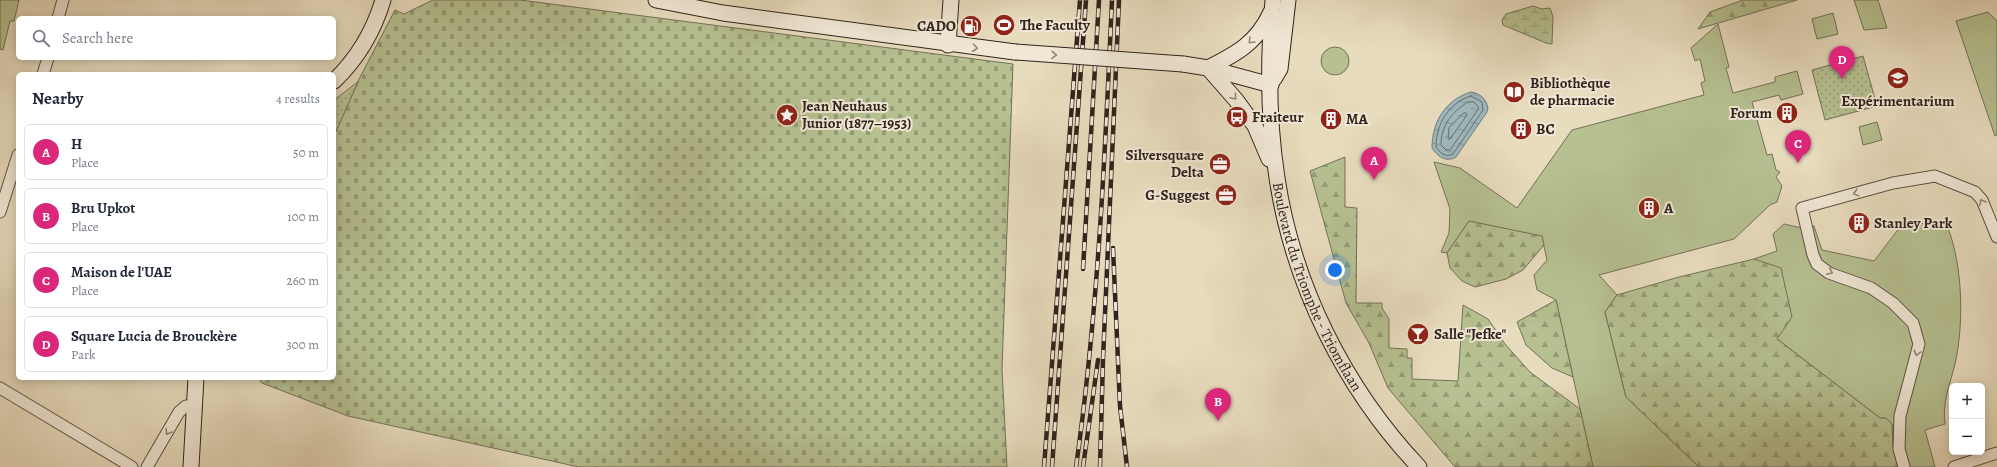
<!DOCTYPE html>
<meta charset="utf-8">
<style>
:root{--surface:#fff;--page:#f6f6f7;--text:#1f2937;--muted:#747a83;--line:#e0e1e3;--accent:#db2777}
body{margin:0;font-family:Alegreya,serif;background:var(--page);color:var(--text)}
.controls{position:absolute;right:12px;bottom:12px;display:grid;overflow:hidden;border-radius:6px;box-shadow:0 2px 10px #0003}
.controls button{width:36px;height:36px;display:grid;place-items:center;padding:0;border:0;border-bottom:1px solid var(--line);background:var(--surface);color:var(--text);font:20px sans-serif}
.you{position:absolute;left:1335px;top:270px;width:14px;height:14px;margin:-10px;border:3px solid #fff;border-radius:50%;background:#1a73e8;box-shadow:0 0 0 6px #1a73e833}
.badge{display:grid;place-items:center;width:26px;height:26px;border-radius:50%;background:var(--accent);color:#fff;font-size:13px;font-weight:700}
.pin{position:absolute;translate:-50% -33px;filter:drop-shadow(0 1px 2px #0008)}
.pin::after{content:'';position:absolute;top:21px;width:14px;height:12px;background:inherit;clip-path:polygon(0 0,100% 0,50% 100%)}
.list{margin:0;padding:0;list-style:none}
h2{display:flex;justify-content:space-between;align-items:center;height:52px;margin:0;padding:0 16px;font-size:17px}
h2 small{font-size:13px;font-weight:400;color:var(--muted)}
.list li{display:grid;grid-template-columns:26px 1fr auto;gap:12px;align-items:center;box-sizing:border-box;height:56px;margin:0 8px 8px;padding:0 8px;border:1px solid var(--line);border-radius:6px}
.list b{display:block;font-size:15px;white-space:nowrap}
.list p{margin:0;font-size:13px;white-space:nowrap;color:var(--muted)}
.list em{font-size:13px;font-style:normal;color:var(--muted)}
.icon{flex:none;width:22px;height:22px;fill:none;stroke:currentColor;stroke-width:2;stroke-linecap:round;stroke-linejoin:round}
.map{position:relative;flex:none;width:1997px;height:467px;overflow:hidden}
.search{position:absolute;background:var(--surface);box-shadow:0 2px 10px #0003;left:16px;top:16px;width:320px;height:44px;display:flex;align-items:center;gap:10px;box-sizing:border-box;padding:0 14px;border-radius:6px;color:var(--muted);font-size:15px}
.panel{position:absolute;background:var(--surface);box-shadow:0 2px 10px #0003;left:16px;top:72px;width:320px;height:308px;border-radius:6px}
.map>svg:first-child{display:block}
.green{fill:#b6c091;stroke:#737258}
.forest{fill:url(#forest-firs);stroke:#737258}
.wetland{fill:url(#wetland-marsh);stroke:#737258}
.cemetery{fill:url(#cemetery-stones);stroke:#737258}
.park{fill:url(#park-dots);stroke:#737258}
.water{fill:url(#water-ripples);stroke:#727c7d}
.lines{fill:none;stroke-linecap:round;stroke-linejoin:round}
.shore{stroke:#676e6e;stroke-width:1}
.street-casing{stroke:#5e5146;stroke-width:13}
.secondary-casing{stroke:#30231e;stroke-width:17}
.street{stroke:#f0e8d5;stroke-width:11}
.secondary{stroke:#f0e8d5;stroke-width:15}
.rail-casing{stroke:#30231e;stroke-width:4.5}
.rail{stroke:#f0e8d5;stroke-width:3;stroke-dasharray:9;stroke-linecap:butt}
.secondary-bridge-casing{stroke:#30231e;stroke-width:17;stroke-linecap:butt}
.secondary-bridge{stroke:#f0e8d5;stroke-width:15}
.oneway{stroke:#90867a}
.labels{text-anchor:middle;stroke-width:4;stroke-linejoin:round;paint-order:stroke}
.poi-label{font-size:15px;font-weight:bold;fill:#30231e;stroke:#f0e8d5;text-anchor:start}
.street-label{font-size:15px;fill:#30231e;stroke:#f0e8d5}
</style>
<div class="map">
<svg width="1997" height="467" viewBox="0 0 1997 467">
<defs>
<pattern id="forest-firs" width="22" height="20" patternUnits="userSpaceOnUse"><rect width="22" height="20" fill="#b6c091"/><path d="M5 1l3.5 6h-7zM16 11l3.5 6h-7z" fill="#949c76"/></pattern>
<pattern id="wetland-marsh" width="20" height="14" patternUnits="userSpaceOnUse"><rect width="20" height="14" fill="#b6c091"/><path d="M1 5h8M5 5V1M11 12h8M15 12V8" fill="none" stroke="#949c76"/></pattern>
<pattern id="cemetery-stones" width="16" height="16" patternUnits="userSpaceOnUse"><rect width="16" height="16" fill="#b6c091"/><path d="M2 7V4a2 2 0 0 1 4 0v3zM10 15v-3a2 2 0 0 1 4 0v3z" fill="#949c76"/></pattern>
<pattern id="park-dots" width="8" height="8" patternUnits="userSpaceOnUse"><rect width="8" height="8" fill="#b6c091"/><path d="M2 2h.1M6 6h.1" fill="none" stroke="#949c76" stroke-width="1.8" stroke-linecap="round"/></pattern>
<pattern id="water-ripples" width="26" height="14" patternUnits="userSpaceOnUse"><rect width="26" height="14" fill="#9eb8bd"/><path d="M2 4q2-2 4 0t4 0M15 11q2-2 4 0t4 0" fill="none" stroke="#819599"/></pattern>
</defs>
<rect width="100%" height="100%" fill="#e8dcbe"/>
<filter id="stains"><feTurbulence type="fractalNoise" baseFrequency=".005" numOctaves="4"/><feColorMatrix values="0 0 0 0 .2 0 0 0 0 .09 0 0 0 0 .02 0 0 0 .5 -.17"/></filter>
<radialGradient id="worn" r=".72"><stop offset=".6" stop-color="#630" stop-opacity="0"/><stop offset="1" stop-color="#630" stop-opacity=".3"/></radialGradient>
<path class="green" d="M0,0H19L14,21H10L3,50L0,49Z
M1854,0H1878L1887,28L1864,30Z
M1988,12L1997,21V135L1995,136L1956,21Z
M1833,13L1838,34L1817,39L1812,19Z
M1718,24L1729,67L1726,68L1733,93L1775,82V77L1797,71L1803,94L1781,100L1779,95L1752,102L1767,155L1772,154L1776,170L1780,172L1776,177L1782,186L1777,202L1770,205L1734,239L1599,275L1617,295L1605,312L1626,397L1699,467H1593L1556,300L1537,290L1534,275L1547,260L1542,237L1469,221L1447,253L1441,252L1449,233L1450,209L1434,162L1460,168L1517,208L1572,130L1704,95L1701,83L1705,81L1700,59L1695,61L1691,48Z
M1321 61a14 14 0 1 1 28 0a14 14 0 1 1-28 0Z
M1877,122L1882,140L1863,145L1859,127Z
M1910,223L1936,224L1942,230L1948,228C1963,267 1964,324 1955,364C1950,384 1942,403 1945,424L1925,430L1935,467H1898L1893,447L1892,424L1886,418H1880L1777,339L1754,259L1777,251L1773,234L1784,224L1802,228L1814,226L1822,250L1874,261L1897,231Z"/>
<path class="forest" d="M1743,0H1797L1698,29L1710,12Z
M1345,157V207L1357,208L1356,303H1382V308L1389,319V348L1407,349V358H1412V379L1458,381L1463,305L1488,319L1505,344L1530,372L1580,409L1593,467H1455L1388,388L1369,343L1346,303L1310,171Z
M1469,221L1542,236L1544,245L1523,270L1506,279L1475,287L1462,281L1450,268L1447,253Z
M1754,259L1781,268L1792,317L1777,339L1880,418H1886L1892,424L1893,447L1898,467H1699L1626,397L1605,312L1617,295L1679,277Z
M1556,300L1573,377L1552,368L1526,345L1517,322Z"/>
<path class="wetland" d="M1533,6L1542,9L1550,8L1553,17L1552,44L1546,43L1503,25L1502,20L1506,14Z"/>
<path class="cemetery" d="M433,0H520L1013,64L1002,369L1007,467H579L348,416L262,383L258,378H334V136L357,83L395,10L404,14Z"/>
<path class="park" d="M1863,56L1877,106L1825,120L1812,70Z
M359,81L357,84L334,136V100Z"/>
<path class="water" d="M1471,92C1480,93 1486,99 1488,108L1487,112L1456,157C1446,163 1437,156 1432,148C1432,122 1445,100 1471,92Z"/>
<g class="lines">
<path class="shore" d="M1471,96L1482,102L1483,110L1453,154C1446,158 1439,153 1436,146C1436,125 1449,102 1471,96Z
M1468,102H1474L1479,108L1450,150H1446L1441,145C1441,125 1452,112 1468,102Z
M1464,113H1466L1467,115L1450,139H1448L1449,128Z"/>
<g class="street-casing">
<path id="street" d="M58,18L63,0
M43,74L48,58
M0,212L18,155
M0,388L132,467
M147,467L179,412L186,406H193
M1904,467L1899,449L1900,416L1919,344L1913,323L1893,303L1871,288L1829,273L1817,264L1813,255L1802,208L1893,183L1935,176L1975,192L1982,200L1997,237
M1954,467L1997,453"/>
</g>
<g class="secondary-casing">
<g id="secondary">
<path d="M656,0L723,13L1015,52"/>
<path id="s1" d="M1273,0C1268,59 1268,120 1277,178C1293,285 1345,389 1419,467"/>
<path d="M948,45L951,0"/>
<path d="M1183,64L1208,68L1271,85"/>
<path d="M1208,68L1236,100L1255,126L1269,159"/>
<path d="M1208,68C1236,54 1257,43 1271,12"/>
<path d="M1274,79L1280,69L1288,0"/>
<path d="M334,81C357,59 374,30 383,0"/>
<path d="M191,467L196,378"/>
</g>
</g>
<use href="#street" class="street"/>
<use href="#secondary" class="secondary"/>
<g class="rail-casing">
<path id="rail" d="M1113,248L1120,406L1127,467
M1083,269L1099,0
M1044,467L1080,0
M1052,467L1086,0
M1076,467C1098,312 1105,156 1112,0
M1083,467L1098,360
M1100,467L1103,359L1119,0"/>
</g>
<use href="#rail" class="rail"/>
<g class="secondary-bridge-casing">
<path id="secondary-bridge" d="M1015,52L1183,64"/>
</g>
<use href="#secondary-bridge" class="secondary-bridge"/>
</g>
<defs><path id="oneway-chevron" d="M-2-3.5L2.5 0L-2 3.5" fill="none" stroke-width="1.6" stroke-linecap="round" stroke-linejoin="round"/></defs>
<g class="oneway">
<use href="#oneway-chevron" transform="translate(1251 41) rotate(135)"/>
<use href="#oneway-chevron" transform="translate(975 48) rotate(7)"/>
<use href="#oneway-chevron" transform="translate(1054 55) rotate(4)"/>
<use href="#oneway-chevron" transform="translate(1234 97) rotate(50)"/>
<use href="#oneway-chevron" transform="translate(1856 193) rotate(165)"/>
<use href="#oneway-chevron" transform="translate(1982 202) rotate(-119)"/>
<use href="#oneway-chevron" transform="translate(1830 272) rotate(25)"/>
<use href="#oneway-chevron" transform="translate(1917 353) rotate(105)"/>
<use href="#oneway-chevron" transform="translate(168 432) rotate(121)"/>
</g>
<defs>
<g id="stadium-disc" transform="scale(1.15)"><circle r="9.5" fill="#8f2418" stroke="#f0e8d5"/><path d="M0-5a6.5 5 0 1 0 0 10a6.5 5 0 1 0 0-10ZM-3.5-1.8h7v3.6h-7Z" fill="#fff"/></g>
<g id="fuel-disc" transform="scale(1.15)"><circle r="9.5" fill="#8f2418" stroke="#f0e8d5"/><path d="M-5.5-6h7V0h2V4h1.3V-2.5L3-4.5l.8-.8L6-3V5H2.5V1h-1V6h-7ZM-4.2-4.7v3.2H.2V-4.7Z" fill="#fff"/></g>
<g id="university-disc" transform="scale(1.15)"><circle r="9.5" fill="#8f2418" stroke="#f0e8d5"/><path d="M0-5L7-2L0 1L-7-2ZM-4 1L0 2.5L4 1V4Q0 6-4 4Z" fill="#fff"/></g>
<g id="library-disc" transform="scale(1.15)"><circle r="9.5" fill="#8f2418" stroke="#f0e8d5"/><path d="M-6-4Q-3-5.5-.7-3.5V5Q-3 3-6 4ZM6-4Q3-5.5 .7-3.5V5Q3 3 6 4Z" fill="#fff"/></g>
<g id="building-disc" transform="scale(1.15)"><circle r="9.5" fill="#8f2418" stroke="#f0e8d5"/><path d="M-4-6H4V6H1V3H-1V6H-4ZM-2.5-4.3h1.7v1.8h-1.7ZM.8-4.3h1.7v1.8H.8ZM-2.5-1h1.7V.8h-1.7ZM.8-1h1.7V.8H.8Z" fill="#fff"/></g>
<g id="sight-disc" transform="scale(1.15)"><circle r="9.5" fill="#8f2418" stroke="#f0e8d5"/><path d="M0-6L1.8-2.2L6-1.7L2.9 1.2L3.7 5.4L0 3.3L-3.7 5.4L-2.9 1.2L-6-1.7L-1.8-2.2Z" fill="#fff"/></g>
<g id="bus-disc" transform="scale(1.15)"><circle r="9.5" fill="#8f2418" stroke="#f0e8d5"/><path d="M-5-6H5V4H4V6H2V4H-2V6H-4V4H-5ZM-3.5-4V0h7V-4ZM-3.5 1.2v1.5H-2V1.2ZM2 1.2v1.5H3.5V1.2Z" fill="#fff"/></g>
<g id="office-disc" transform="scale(1.15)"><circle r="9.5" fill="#8f2418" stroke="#f0e8d5"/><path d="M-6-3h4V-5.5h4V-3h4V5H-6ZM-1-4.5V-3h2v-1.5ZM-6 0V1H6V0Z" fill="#fff"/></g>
<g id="bar-disc" transform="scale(1.15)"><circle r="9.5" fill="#8f2418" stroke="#f0e8d5"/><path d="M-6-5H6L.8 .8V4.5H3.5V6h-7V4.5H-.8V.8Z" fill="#fff"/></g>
</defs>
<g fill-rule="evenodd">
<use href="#stadium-disc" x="1004" y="25"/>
<use href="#fuel-disc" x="971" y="26"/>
<use href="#university-disc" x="1898" y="78"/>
<use href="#library-disc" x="1514" y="92"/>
<use href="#building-disc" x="1787" y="113"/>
<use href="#sight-disc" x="787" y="115"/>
<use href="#bus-disc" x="1237" y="117"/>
<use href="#building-disc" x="1331" y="119"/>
<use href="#building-disc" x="1521" y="129"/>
<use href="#office-disc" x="1220" y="164"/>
<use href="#office-disc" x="1226" y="195"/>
<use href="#building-disc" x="1649" y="208"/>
<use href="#building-disc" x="1859" y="223"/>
<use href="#bar-disc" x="1418" y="334"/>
</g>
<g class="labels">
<g class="poi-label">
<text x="1020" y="30">The Faculty</text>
<text x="956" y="31" text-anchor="end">CADO</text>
<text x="1530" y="88">Bibliothèque<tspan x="1530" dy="17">de pharmacie</tspan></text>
<text x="1898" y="106" text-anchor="middle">Expérimentarium</text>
<text x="802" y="111">Jean Neuhaus<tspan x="802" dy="17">Junior (1877–1953)</tspan></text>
<text x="1772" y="118" text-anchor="end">Forum</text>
<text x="1252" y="122">Fraiteur</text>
<text x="1346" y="124">MA</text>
<text x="1536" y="134">BC</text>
<text x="1204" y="160" text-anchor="end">Silversquare<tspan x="1204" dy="17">Delta</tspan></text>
<text x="1210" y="200" text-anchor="end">G-Suggest</text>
<text x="1664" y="213">A</text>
<text x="1874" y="228">Stanley Park</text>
<text x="1434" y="339">Salle "Jefke"</text>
</g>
<g class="street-label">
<text dy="5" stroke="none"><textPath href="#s1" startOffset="295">Boulevard du Triomphe - Triomflaan</textPath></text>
</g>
</g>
<rect width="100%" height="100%" filter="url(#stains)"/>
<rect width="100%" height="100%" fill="url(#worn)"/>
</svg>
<div class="controls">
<button>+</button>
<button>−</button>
</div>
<div class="you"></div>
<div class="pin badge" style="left:1374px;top:180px">A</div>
<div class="pin badge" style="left:1218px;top:421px">B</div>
<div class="pin badge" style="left:1798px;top:163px">C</div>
<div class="pin badge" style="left:1842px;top:79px">D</div>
<div class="search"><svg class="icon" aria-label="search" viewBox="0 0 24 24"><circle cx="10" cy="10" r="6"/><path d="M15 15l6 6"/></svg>Search here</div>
<section class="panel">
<h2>Nearby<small>4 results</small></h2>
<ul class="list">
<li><span class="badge">A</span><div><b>H</b><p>Place</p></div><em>50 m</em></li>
<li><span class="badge">B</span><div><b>Bru Upkot</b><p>Place</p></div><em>100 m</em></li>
<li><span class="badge">C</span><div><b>Maison de l'UAE</b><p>Place</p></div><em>260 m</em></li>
<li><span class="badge">D</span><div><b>Square Lucia de Brouckère</b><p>Park</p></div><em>300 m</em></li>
</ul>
</section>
</div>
